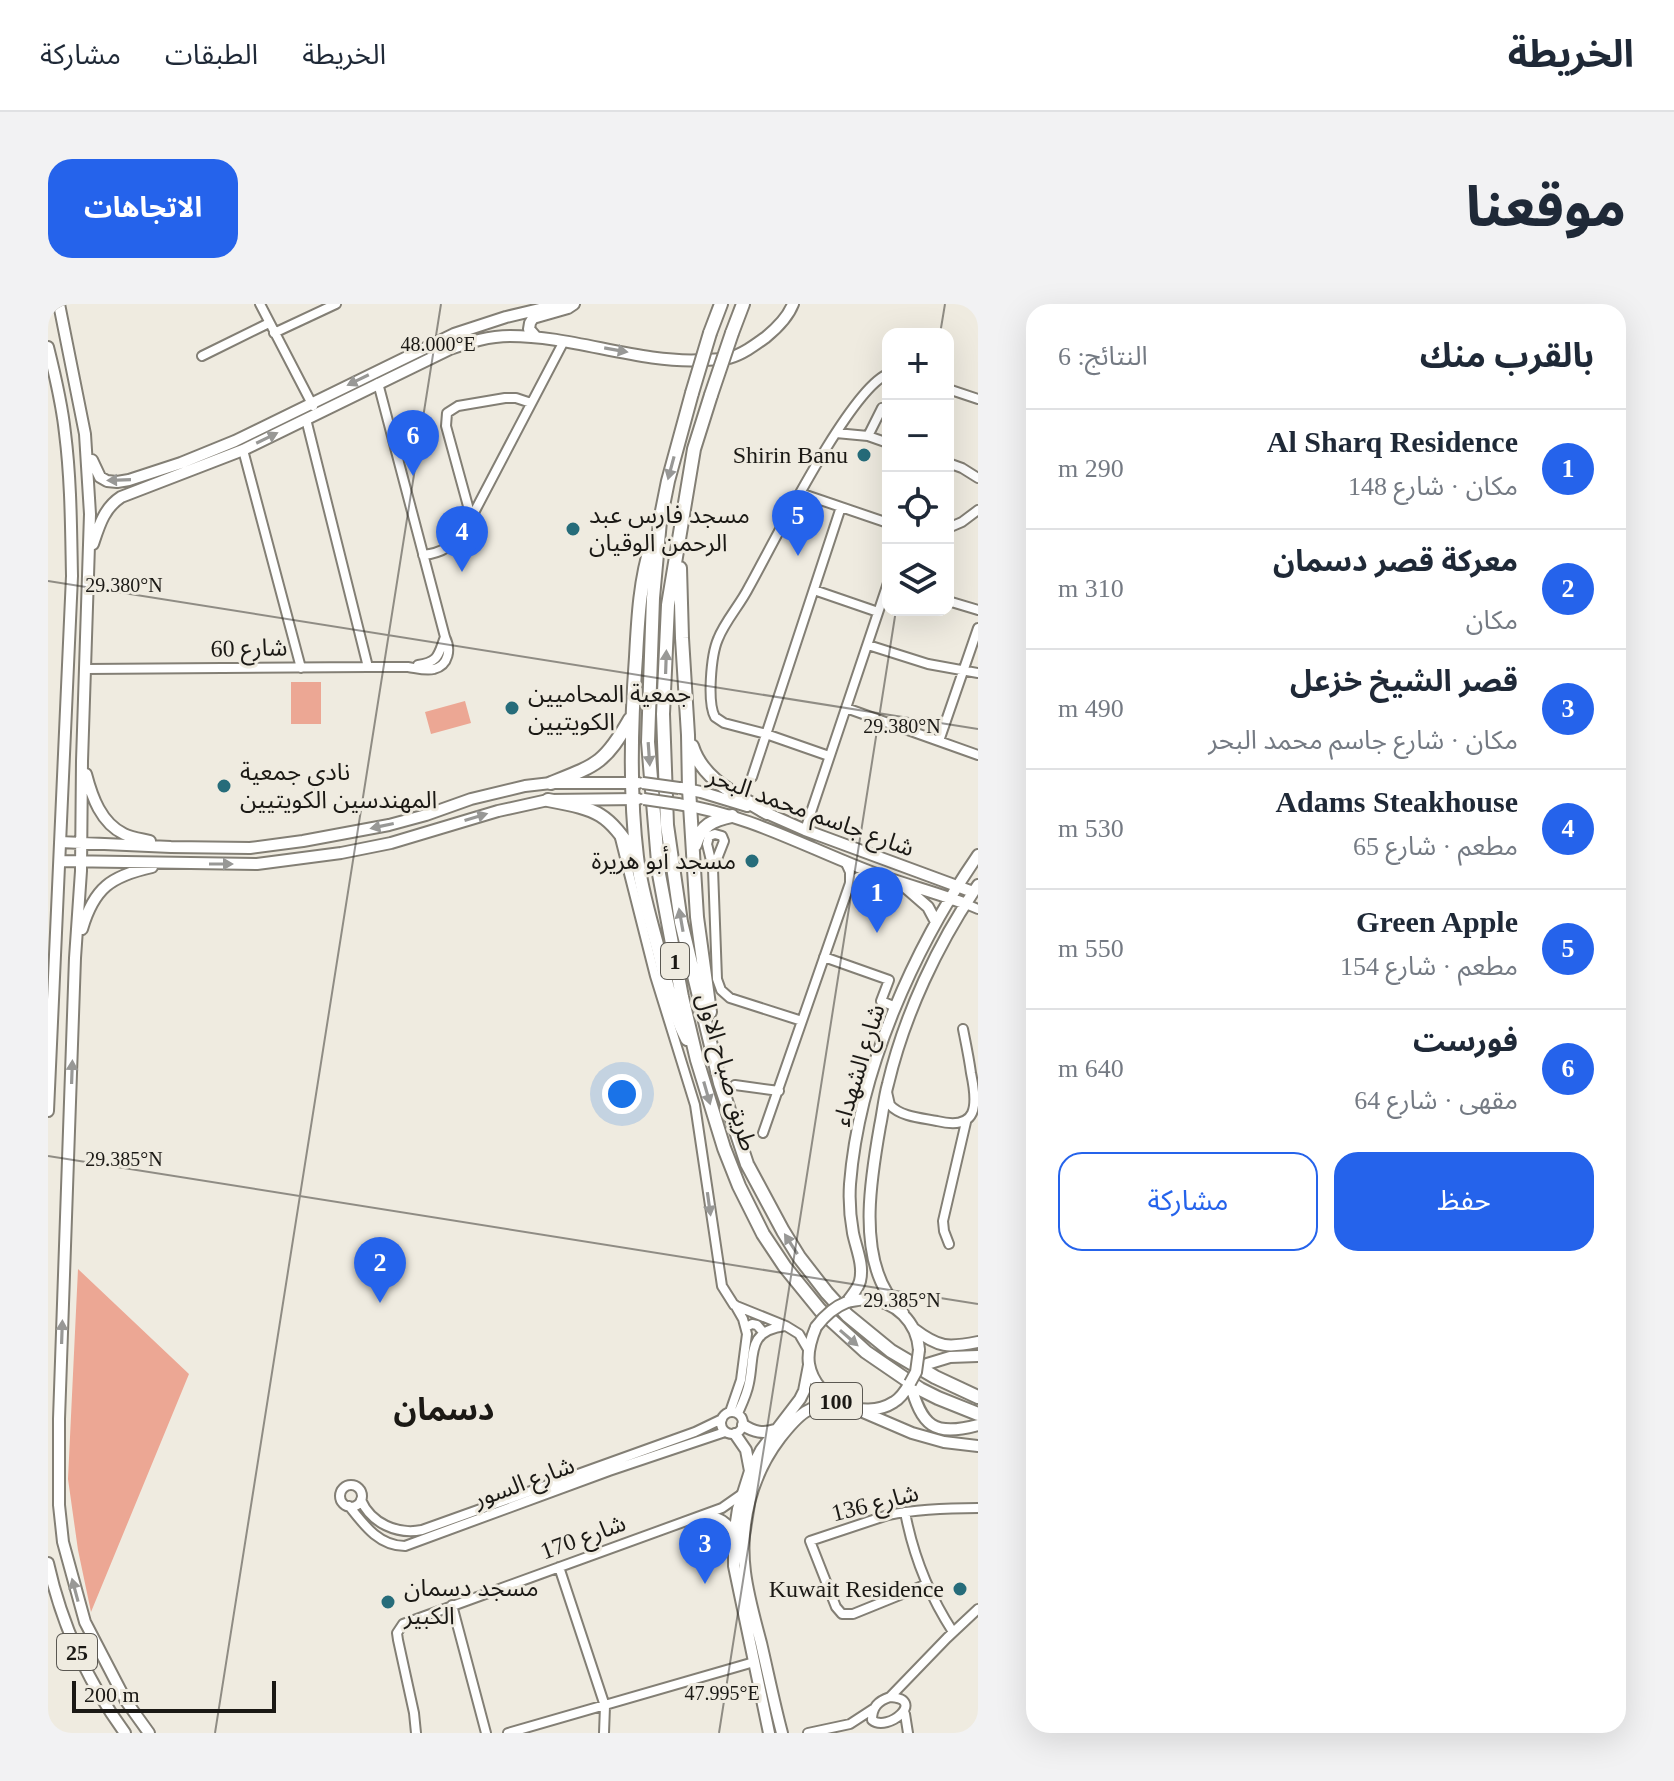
<!DOCTYPE html>
<html lang="ar">
<meta charset="utf-8">
<style>
:root{--surface:#fff;--page:#f2f2f3;--text:#1f2937;--muted:#747a83;--line:#e0e1e3;--accent:#2563eb}
body{margin:0;font-family:"Times New Roman","Noto Sans Arabic",serif;background:var(--page);color:var(--text);direction:rtl}
.controls{position:absolute;right:24px;top:24px;display:grid;overflow:hidden;border-radius:16px;box-shadow:0 8px 32px #0002}
.controls button{width:72px;height:72px;display:grid;place-items:center;padding:0;border:0;border-bottom:2px solid var(--line);background:var(--surface);color:var(--text);font:40px sans-serif}
.scale{position:absolute;left:24px;bottom:20px;width:204px;box-sizing:border-box;padding-left:8px;border:4px solid #1b1915;border-top:0;font-size:22px;line-height:28px;white-space:nowrap;color:#1b1915;-webkit-text-stroke:6px #efebe0;paint-order:stroke}
.you{position:absolute;left:574px;top:790px;width:28px;height:28px;margin:-20px;border:6px solid #fff;border-radius:50%;background:#1a73e8;box-shadow:0 0 0 12px #1a73e833}
.badge{display:grid;place-items:center;width:52px;height:52px;border-radius:50%;background:var(--accent);color:#fff;font-size:26px;font-weight:700}
.pin{position:absolute;translate:-50% -66px;filter:drop-shadow(0 2px 4px #0008)}
.pin::after{content:'';position:absolute;top:42px;width:28px;height:24px;background:inherit;clip-path:polygon(0 0,100% 0,50% 100%)}
.list{margin:0;padding:0;list-style:none}
h2{display:flex;justify-content:space-between;align-items:center;height:104px;margin:0;padding:0 32px;font-size:34px}
h2 small{font-size:26px;font-weight:400;color:var(--muted)}
.list li{display:grid;grid-template-columns:52px 1fr auto;gap:24px;align-items:center;box-sizing:border-box;height:120px;padding:0 32px;border-top:2px solid var(--line)}
.list b{display:block;font-size:30px;white-space:nowrap}
.list p{margin:0;font-size:26px;white-space:nowrap;color:var(--muted)}
.list em{font-size:26px;font-style:normal;color:var(--muted)}
.actions{display:flex;gap:16px;padding:24px 32px}
.actions a{flex:1;padding:18px 0;border:2px solid var(--accent);border-radius:24px;text-align:center;font-size:28px;color:var(--accent)}
.actions .main{background:var(--accent);color:#fff}
.icon{flex:none;width:44px;height:44px;fill:none;stroke:currentColor;stroke-width:2;stroke-linecap:round;stroke-linejoin:round}
.map{position:relative;flex:none;width:930px;height:1429px;overflow:hidden;direction:ltr;border-radius:24px}
header{display:flex;align-items:center;gap:48px;box-sizing:border-box;height:112px;padding:0 40px;background:var(--surface);border-bottom:2px solid var(--line)}
header strong{font-size:38px}
nav{display:flex;gap:44px;margin-inline-start:auto;font-size:28px}
.intro{display:flex;align-items:center;justify-content:space-between;box-sizing:border-box;height:192px;padding:0 48px}
h1{margin:0;font-size:56px}
.button{padding:20px 36px;border-radius:24px;background:var(--accent);color:#fff;font-size:28px;font-weight:700}
main{display:flex;gap:48px;padding:0 48px}
aside{flex:1;background:var(--surface);border-radius:24px;box-shadow:0 8px 32px #0002}
.map>svg:first-child{display:block}
.green{fill:#eca794}
.lines{fill:none;stroke-linecap:round;stroke-linejoin:round}
.minor-casing{stroke:#837f75;stroke-width:12}
.major-casing{stroke:#837f75;stroke-width:14}
.highway-casing{stroke:#837f75;stroke-width:16}
.minor{stroke:#fff;stroke-width:8}
.major{stroke:#fff;stroke-width:10}
.highway{stroke:#fff;stroke-width:12}
.major-bridge-casing{stroke:#837f75;stroke-width:14;stroke-linecap:butt}
.highway-bridge-casing{stroke:#837f75;stroke-width:16;stroke-linecap:butt}
.major-bridge{stroke:#fff;stroke-width:10}
.highway-bridge{stroke:#fff;stroke-width:12}
.oneway{fill:#989896}
.ticks{fill:none;stroke:#1b1915;stroke-width:2;stroke-opacity:0.45}
.poi-dot{fill:#266c7a;stroke:#efebe0;stroke-width:3}
.labels{text-anchor:middle;stroke-width:6;stroke-linejoin:round;paint-order:stroke}
.shield{fill:#efebe0;stroke:#5b5852;stroke-width:2}
.shield-label{font-size:22px;font-weight:bold;fill:#1b1915}
.poi-label{font-size:24px;fill:#1b1915;stroke:#efebe0;text-anchor:start}
.street-label{font-size:24px;fill:#1b1915;stroke:#efebe0}
.district-label{font-size:32px;font-weight:bold;fill:#1b1915;stroke:#efebe0}
.ticks-label{font-size:20px;text-anchor:middle;fill:#1b1915;stroke:#efebe0;stroke-width:6;stroke-linejoin:round;paint-order:stroke}
</style>
<header>
<strong>الخريطة</strong>
<nav><a>الخريطة</a><a>الطبقات</a><a>مشاركة</a></nav>
</header>
<div class="intro"><h1>موقعنا</h1><a class="button">الاتجاهات</a></div>
<main>
<aside>
<h2>بالقرب منك<small>النتائج: 6</small></h2>
<ul class="list">
<li><span class="badge">1</span><div><b>Al Sharq Residence</b><p>مكان · شارع 148</p></div><em>290 m</em></li>
<li><span class="badge">2</span><div><b>معركة قصر دسمان</b><p>مكان</p></div><em>310 m</em></li>
<li><span class="badge">3</span><div><b>قصر الشيخ خزعل</b><p>مكان · شارع جاسم محمد البحر</p></div><em>490 m</em></li>
<li><span class="badge">4</span><div><b>Adams Steakhouse</b><p>مطعم · شارع 65</p></div><em>530 m</em></li>
<li><span class="badge">5</span><div><b>Green Apple</b><p>مطعم · شارع 154</p></div><em>550 m</em></li>
<li><span class="badge">6</span><div><b>فورست</b><p>مقهى · شارع 64</p></div><em>640 m</em></li>
</ul>
<div class="actions"><a class="main">حفظ</a><a>مشاركة</a></div>
</aside>
<div class="map">
<svg width="930" height="1429" viewBox="0 0 930 1429">
<rect width="100%" height="100%" fill="#efebe0"/>
<path class="green" d="M243,378H273V420H243Z
M417,397L423,419L383,430L377,408Z
M30,965L141,1070L43,1308L30,1246L20,1175Z"/>
<g class="lines">
<g class="minor-casing">
<path id="minor" d="M212,0L265,102
M226,29L288,0
M154,52L221,19
M900,85L930,95
M258,115L320,363
M788,129L820,132L840,139
M820,132L834,104
M195,146L253,364
M900,159L914,164L930,174
M752,189L840,219
M423,213L398,122L399,109L410,102L457,94H468L483,99
M900,224L914,218L930,206
M375,251C395,249 406,241 418,224L516,37
M766,286L830,308
M900,297L930,306
M820,341L880,360L930,369
M370,361C391,358 390,351 397,333
M38,365L320,363C333,363 347,363 360,363C368,364 377,367 386,365C401,361 403,345 397,333L330,79
M798,404L930,451
M891,437L930,324
M781,452L718,430L676,419L667,413C659,399 663,351 670,335C677,317 692,301 701,283C724,242 802,84 840,70
M704,473L793,203
M757,526L840,279
M572,534L607,672L647,801L674,982L686,1001L738,1022L751,1030L761,1047
M665,565L676,537L674,532L667,530L661,532L659,540L665,565L669,675L673,686L682,694L754,717
M802,579L810,573L825,569
M918,600L930,605
M776,653L841,676L833,697L848,703
M687,781L731,787
M839,788L842,801C853,813 874,814 889,817C930,827 930,802 923,769C921,754 918,740 915,725
M715,829L802,579V568L797,557
M901,940L896,927L895,917L918,818
M698,1023L704,1020L709,1021L716,1029
M673 1119a11 11 0 1 1 22 0a11 11 0 1 1-22 0Z
M682,1108L693,1076L699,1030L695,1015L687,1001
M690,1109C694,1100 699,1090 701,1079C707,1051 698,1027 737,1022
M292 1192a11 11 0 1 1 22 0a11 11 0 1 1-22 0Z
M313,1196C323,1219 349,1231 374,1226L647,1128L674,1115
M301,1202C316,1221 331,1242 357,1242L561,1167L677,1128
M857,1208C865,1251 881,1291 905,1328
M659,1211C671,1213 680,1217 685,1229
M511,1263L557,1402L556,1429
M879,1280L805,1310H794L788,1303L762,1237L840,1211C870,1205 900,1204 930,1204
M404,1301L438,1429
M842,1393C879,1395 840,1429 824,1416C824,1403 830,1397 842,1393L899,1334L930,1305
M857,1410L860,1429
M368,1429L366,1409L350,1336L349,1329L355,1320L674,1204L694,1190
M460,1429L706,1358
M760,1429L802,1420L825,1405"/>
</g>
<g class="major-casing">
<path id="major" d="M11,0L37,130L42,210L34,457L33,567L27,654L11,1115V1201L15,1238L37,1318L78,1397L101,1429
M488,33L481,25L482,19L485,14L520,4L526,0
M0,43C7,71 14,100 17,129C23,176 23,224 24,272L0,807
M44,156L52,173L59,177L69,178L81,176L133,159L187,137L406,30L458,13L513,0
M45,240C51,222 56,204 73,193L195,146L402,45C422,38 441,32 462,32C527,32 591,60 656,56C664,55 673,56 681,54C695,50 707,41 718,33C729,24 740,13 745,0
M38,470C44,493 53,519 76,530C84,534 94,535 102,537
M633,484L653,488L699,502
M630,500C702,511 757,543 823,568C854,580 887,588 918,600
M714,507L757,526L925,588
M12,538L123,543L202,544L255,537L341,521L378,511L423,495L477,482L503,479H590
M12,557L209,560L293,549L343,539L450,507L500,496L590,495
M857,583L880,603L888,618
M34,625C46,584 63,572 104,563
M799,998C804,991 810,985 812,977C816,961 808,944 805,929C802,913 801,896 802,880C811,766 866,644 930,551
M799,998C806,997 813,995 819,995C848,997 869,1018 871,1046
M855,1009C850,1002 843,996 839,989C811,943 823,873 832,822C835,808 836,794 840,780C856,712 890,639 930,581
M768,1023C763,1035 759,1047 761,1060C767,1096 815,1118 846,1098C853,1094 858,1086 862,1079
M866,1025C891,1044 900,1044 930,1038
M879,1060L902,1053L930,1052
M862,1079C874,1122 885,1133 930,1121
M815,1108L864,1129L896,1138L930,1142
M695,1121C706,1128 715,1130 727,1126
M687,1130L698,1146L702,1167
M0,1259C14,1322 39,1377 77,1429
M721,1429L686,1262V1231L690,1205L702,1167L713,1146L752,1095L756,1087L761,1061
M734,1429C726,1399 720,1369 713,1339C707,1316 700,1292 697,1268C691,1221 703,1172 732,1134C750,1111 761,1099 792,1100"/>
</g>
<g class="highway-casing">
<path id="highway" d="M662,29L673,0
M684,29L695,0
M644,89L620,177L612,217L605,294L600,438L611,570L634,693L649,756L676,844L691,882L715,930L737,963L772,1006L818,1048L872,1085L890,1094L930,1110
M663,91L646,145L620,301L615,410L619,521L633,618L672,779L699,860L735,927L751,953L779,989L799,1011L843,1047L887,1073L930,1093
M604,239C592,275 590,315 588,353C583,420 581,487 589,553C593,586 603,617 611,648C618,678 625,708 639,735
M632,264L634,334L640,431L641,485L649,613L662,708
M644,442C655,477 690,491 719,509
M503,479C549,461 557,459 582,415
M500,496C552,506 558,508 588,552
M647,541C653,521 665,516 684,512"/>
</g>
<use href="#minor" class="minor"/>
<use href="#major" class="major"/>
<use href="#highway" class="highway"/>
<g class="major-bridge-casing">
<path id="major-bridge" d="M595,479L631,484
M596,495L630,500
M768,1023C777,1011 786,1003 799,998
M862,1079L868,1068L871,1046"/>
</g>
<g class="highway-bridge-casing">
<path id="highway-bridge" d="M644,89L662,29
M663,91L684,29"/>
</g>
<use href="#major-bridge" class="major-bridge"/>
<use href="#highway-bridge" class="highway-bridge"/>
</g>
<defs><path id="oneway-solid" d="M-6-.8H1V-3.2L6.5 0L1 3.2V.8H-6Z" transform="scale(2)"/></defs>
<g class="oneway">
<use href="#oneway-solid" transform="translate(568 46) rotate(10)"/>
<use href="#oneway-solid" transform="translate(310 76) rotate(154)"/>
<use href="#oneway-solid" transform="translate(219 134) rotate(-26)"/>
<use href="#oneway-solid" transform="translate(623 164) rotate(105)"/>
<use href="#oneway-solid" transform="translate(71 176) rotate(178)"/>
<use href="#oneway-solid" transform="translate(618 358) rotate(-88)"/>
<use href="#oneway-solid" transform="translate(601 450) rotate(86)"/>
<use href="#oneway-solid" transform="translate(428 513) rotate(-17)"/>
<use href="#oneway-solid" transform="translate(334 522) rotate(168)"/>
<use href="#oneway-solid" transform="translate(173 560)"/>
<use href="#oneway-solid" transform="translate(633 616) rotate(-100)"/>
<use href="#oneway-solid" transform="translate(24 768) rotate(-88)"/>
<use href="#oneway-solid" transform="translate(659 789) rotate(74)"/>
<use href="#oneway-solid" transform="translate(661 900) rotate(82)"/>
<use href="#oneway-solid" transform="translate(743 940) rotate(-123)"/>
<use href="#oneway-solid" transform="translate(14 1028) rotate(-88)"/>
<use href="#oneway-solid" transform="translate(801 1034) rotate(41)"/>
<use href="#oneway-solid" transform="translate(27 1286) rotate(-105)"/>
</g>
<path class="ticks" d="M892,30L897,0M0,277L930,425M0,852L930,1000M0,1427L12,1429M167,1429L393,0M671,1429L848,306"/>
<g class="poi-dot">
<circle cx="816" cy="151" r="8"/>
<circle cx="525" cy="225" r="8"/>
<circle cx="464" cy="404" r="8"/>
<circle cx="176" cy="482" r="8"/>
<circle cx="704" cy="557" r="8"/>
<circle cx="912" cy="1285" r="8"/>
<circle cx="340" cy="1298" r="8"/>
</g>
<g class="labels">
<g class="shield">
<rect x="613" y="639" width="28" height="36" rx="6"/>
<rect x="762" y="1079" width="52" height="36" rx="6"/>
<rect x="9" y="1330" width="40" height="36" rx="6"/>
</g>
<g class="shield-label">
<text x="627" y="665">1</text>
<text x="788" y="1105">100</text>
<text x="29" y="1356">25</text>
</g>
<g class="poi-label">
<text x="800" y="159" text-anchor="end">Shirin Banu</text>
<text x="541" y="219">مسجد فارس عبد<tspan x="541" dy="28">الرحمن الوقيان</tspan></text>
<text x="480" y="398">جمعية المحاميين<tspan x="480" dy="28">الكويتيين</tspan></text>
<text x="192" y="476">نادي جمعية<tspan x="192" dy="28">المهندسين الكويتيين</tspan></text>
<text x="688" y="565" text-anchor="end">مسجد أبو هريرة</text>
<text x="356" y="1292">مسجد دسمان<tspan x="356" dy="28">الكبير</tspan></text>
<text x="896" y="1293" text-anchor="end">Kuwait Residence</text>
</g>
<g class="street-label">
<text transform="translate(201 344) rotate(-1)" y="8">شارع 60</text>
<text transform="translate(763 508) rotate(20)" y="8">شارع جاسم محمد البحر</text>
<text transform="translate(811 761) rotate(-73)" y="8">شارع الشهداء</text>
<text transform="translate(679 768) rotate(74)" y="8">طريق صباح الاول</text>
<text transform="translate(476 1178) rotate(-20)" y="8">شارع السور</text>
<text transform="translate(827 1199) rotate(-14)" y="8">شارع 136</text>
<text transform="translate(535 1233) rotate(-20)" y="8">شارع 170</text>
</g>
<g class="district-label">
<text x="396" y="1116">دسمان</text>
</g>
</g>
<g class="ticks-label">
<text x="390" y="47">48.000°E</text>
<text x="76" y="288">29.380°N</text>
<text x="854" y="429">29.380°N</text>
<text x="76" y="862">29.385°N</text>
<text x="854" y="1003">29.385°N</text>
<text x="674" y="1396">47.995°E</text>
</g>
</svg>
<div class="controls">
<button>+</button>
<button>−</button>
<button><svg class="icon" aria-label="locate" viewBox="0 0 24 24"><circle cx="12" cy="12" r="6"/><path d="M12 2v4M12 18v4M2 12h4M18 12h4"/></svg></button>
<button><svg class="icon" aria-label="layers" viewBox="0 0 24 24"><path d="M12 4l9 5-9 5-9-5zM3 14l9 5 9-5"/></svg></button>
</div>
<div class="scale">200 m</div>
<div class="you"></div>
<div class="pin badge" style="left:829px;top:629px">1</div>
<div class="pin badge" style="left:332px;top:999px">2</div>
<div class="pin badge" style="left:657px;top:1280px">3</div>
<div class="pin badge" style="left:414px;top:268px">4</div>
<div class="pin badge" style="left:750px;top:252px">5</div>
<div class="pin badge" style="left:365px;top:172px">6</div>
</div>
</main>
